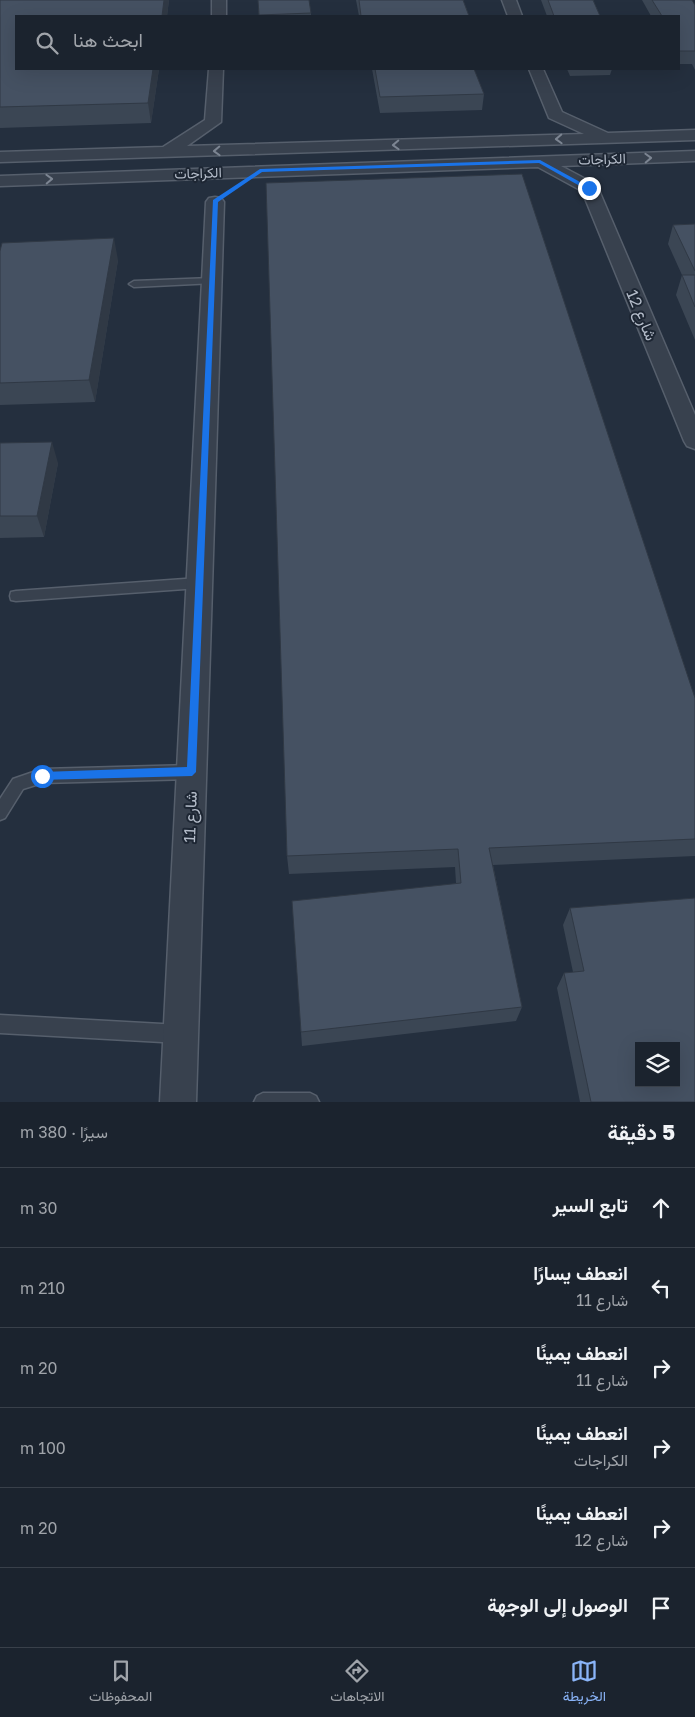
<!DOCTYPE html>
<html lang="ar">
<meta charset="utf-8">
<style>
:root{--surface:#1b232e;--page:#282f3a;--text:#f1f3f6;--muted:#a0a4aa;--line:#39404a;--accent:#8ab4f8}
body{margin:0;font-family:"Golos Text",Vazirmatn,sans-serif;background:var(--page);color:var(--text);direction:rtl}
.controls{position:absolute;right:15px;bottom:15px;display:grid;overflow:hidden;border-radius:0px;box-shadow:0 5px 20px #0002}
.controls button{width:45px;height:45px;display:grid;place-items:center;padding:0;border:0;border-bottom:1px solid var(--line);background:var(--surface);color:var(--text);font:25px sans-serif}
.stop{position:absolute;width:15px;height:15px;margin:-11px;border:4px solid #1a73e8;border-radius:50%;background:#fff}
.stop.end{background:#1a73e8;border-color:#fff;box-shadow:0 1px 5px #0008}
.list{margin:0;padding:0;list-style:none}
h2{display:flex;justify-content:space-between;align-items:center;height:65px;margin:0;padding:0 20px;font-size:21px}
h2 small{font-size:16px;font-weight:400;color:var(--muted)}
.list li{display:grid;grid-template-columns:32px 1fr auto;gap:15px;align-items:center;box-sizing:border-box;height:80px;padding:0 20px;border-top:1px solid var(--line)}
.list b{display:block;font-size:19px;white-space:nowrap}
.list p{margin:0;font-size:16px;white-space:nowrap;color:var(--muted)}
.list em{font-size:16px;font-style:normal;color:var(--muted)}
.icon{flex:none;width:28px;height:28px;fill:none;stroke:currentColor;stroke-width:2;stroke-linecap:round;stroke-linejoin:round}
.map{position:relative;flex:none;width:695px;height:1102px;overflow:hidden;direction:ltr}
.search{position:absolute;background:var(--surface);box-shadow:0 5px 20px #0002;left:15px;right:15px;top:15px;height:55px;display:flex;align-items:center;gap:12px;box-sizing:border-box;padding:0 18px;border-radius:0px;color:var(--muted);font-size:19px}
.sheet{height:545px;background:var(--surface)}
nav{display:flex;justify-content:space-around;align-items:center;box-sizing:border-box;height:70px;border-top:1px solid var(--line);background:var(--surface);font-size:14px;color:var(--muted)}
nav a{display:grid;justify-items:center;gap:2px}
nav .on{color:var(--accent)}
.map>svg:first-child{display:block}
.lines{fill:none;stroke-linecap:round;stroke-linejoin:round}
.service-casing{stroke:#565f6c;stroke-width:3}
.minor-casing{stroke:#565f6c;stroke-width:3}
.service{fill:#38414e;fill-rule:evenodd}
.minor{fill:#38414e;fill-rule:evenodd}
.wall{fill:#3b4654}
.shaded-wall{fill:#303945}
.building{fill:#455162;stroke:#303945;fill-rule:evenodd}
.oneway{stroke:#7c8592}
.route{fill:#1a73e8}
.labels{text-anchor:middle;stroke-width:4;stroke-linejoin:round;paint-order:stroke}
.far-street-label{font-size:14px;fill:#b4bcc9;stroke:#1d2633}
.street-label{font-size:16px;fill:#b4bcc9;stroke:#1d2633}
</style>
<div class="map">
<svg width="695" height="1102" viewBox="0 0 695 1102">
<rect width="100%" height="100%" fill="#242f3e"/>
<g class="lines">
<g class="service-casing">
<path id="service" d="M212,278L215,279V283L134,287L129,284L134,281Z
M199,578L204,579L205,583L204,587L199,588L16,601L11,600L10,596L11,592L16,591Z
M192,765L197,767L199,772L197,777L192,779L42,783L23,789L5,818L0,820V799L13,779L42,769Z
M0,1015L180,1025L186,1028L189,1034L186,1040L180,1043L0,1033Z
M263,1093H310L316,1096L319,1102H254L257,1096Z"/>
</g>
<g class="minor-casing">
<path id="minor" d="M212,0H226V16H212Z
M502,0H516L522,16H508Z
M209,69H223L221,122L187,146L584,134L549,118L529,69H543L562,112L608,133L695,130V140L0,162V152L163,147L205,120Z
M695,151V161L561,166L595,184L598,188L695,415V449L687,446L684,441L582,191L538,167L0,186V176Z
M215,197L221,198L224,202L196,1102H160L206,202L209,198Z"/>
</g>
<use href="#service" class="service"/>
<use href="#minor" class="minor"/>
</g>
<path class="wall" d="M0,0H169L167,16H16V69H159L151,123L0,128Z
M258,0L311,13V16H259Z
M356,0H463L469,16H359Z
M541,0H593L600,16H547Z
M642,0H692L695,5V70L692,64H679V16H651Z
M372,69H474L484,94L482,110L380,113Z
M567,69H612L610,75L570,76Z
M695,224V340L676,295L682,275L668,244L673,225Z
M0,251L118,260L95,402L0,405Z
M0,443L58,463L44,537L0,538Z
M695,698V856L493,865L522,1007L516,1021L302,1046L301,1032L456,883L455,867L289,874L287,856Z
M570,908L695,1102H580L557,988L564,973L573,972L563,925Z"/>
<path class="shaded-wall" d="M164,0H169L167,16H162Z
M153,69H159L151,123L148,103Z
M114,238L118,260L95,402L89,380Z
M52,442L58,463L44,537L37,516Z"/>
<path class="building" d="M0,0H164L162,16H16V69H153L148,103L0,107Z
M258,0H309L311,13L259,15Z
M359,0H463L469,16H361Z
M548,0H593L600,16H554Z
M652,0H692L695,5V51H679V16H662Z
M375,69H474L484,94L380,97Z
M522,174L695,698V839L489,848L522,1007L301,1032L292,901L461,883L458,849L287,856L266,183Z
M695,224V271L673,225Z
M114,238L89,380L0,383V251L2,243Z
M682,275H695V307Z
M52,442L37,516H0V443Z
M695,898V1102H591L564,973L584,971L570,908ZM639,1046H676V1083H639Z"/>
<defs><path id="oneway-chevron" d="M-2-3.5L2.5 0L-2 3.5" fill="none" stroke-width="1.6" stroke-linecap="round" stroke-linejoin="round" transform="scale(1.25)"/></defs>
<g class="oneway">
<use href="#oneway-chevron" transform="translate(559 139) rotate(178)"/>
<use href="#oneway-chevron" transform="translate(396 145) rotate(178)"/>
<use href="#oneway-chevron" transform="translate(217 151) rotate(178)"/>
<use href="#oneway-chevron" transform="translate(648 158) rotate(-2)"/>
<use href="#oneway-chevron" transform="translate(49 179) rotate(-2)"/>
</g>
<path class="route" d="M540,160L591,188L587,190L539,163L262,172L218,202L196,772L192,776L38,780L37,776L42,772L187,767L213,200L260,169Z"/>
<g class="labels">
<g class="far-street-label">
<text transform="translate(602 159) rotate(-2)" y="5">الكراجات</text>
<text transform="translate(198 173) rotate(-2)" y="5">الكراجات</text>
</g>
<g class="street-label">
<text transform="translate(642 315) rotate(67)" y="6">شارع 12</text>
<text transform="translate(190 817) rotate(-88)" y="6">شارع 11</text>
</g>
</g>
</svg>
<div class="controls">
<button><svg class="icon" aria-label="layers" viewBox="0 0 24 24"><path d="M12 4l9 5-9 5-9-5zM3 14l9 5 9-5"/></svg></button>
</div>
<div class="stop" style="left:42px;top:776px"></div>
<div class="stop end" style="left:589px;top:188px"></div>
<div class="search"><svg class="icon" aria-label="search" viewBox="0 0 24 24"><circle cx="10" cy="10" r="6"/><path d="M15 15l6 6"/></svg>ابحث هنا</div>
</div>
<section class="sheet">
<h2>5 دقيقة<small>سيرًا · 380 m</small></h2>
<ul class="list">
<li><svg class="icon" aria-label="ahead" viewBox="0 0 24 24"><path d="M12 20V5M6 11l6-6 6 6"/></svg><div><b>تابع السير</b></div><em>30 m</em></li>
<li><svg class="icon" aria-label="left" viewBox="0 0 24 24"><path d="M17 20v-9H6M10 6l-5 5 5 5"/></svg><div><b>انعطف يسارًا</b><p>شارع 11</p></div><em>210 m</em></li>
<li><svg class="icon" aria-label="right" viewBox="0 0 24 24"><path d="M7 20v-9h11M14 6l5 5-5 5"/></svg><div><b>انعطف يمينًا</b><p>شارع 11</p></div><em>20 m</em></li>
<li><svg class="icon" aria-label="right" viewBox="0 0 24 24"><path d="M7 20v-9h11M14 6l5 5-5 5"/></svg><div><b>انعطف يمينًا</b><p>الكراجات</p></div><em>100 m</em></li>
<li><svg class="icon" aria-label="right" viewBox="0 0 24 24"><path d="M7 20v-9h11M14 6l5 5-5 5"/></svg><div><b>انعطف يمينًا</b><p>شارع 12</p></div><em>20 m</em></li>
<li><svg class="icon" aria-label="arrive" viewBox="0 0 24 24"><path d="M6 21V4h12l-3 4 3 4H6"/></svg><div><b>الوصول إلى الوجهة</b></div></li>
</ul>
</section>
<nav>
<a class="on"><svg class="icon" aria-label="map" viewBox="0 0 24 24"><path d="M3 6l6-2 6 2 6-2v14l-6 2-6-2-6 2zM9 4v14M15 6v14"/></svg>الخريطة</a>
<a><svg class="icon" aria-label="directions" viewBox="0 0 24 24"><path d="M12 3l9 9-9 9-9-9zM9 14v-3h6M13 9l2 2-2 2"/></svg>الاتجاهات</a>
<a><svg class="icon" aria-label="saved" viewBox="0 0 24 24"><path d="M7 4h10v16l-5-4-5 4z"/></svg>المحفوظات</a>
</nav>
